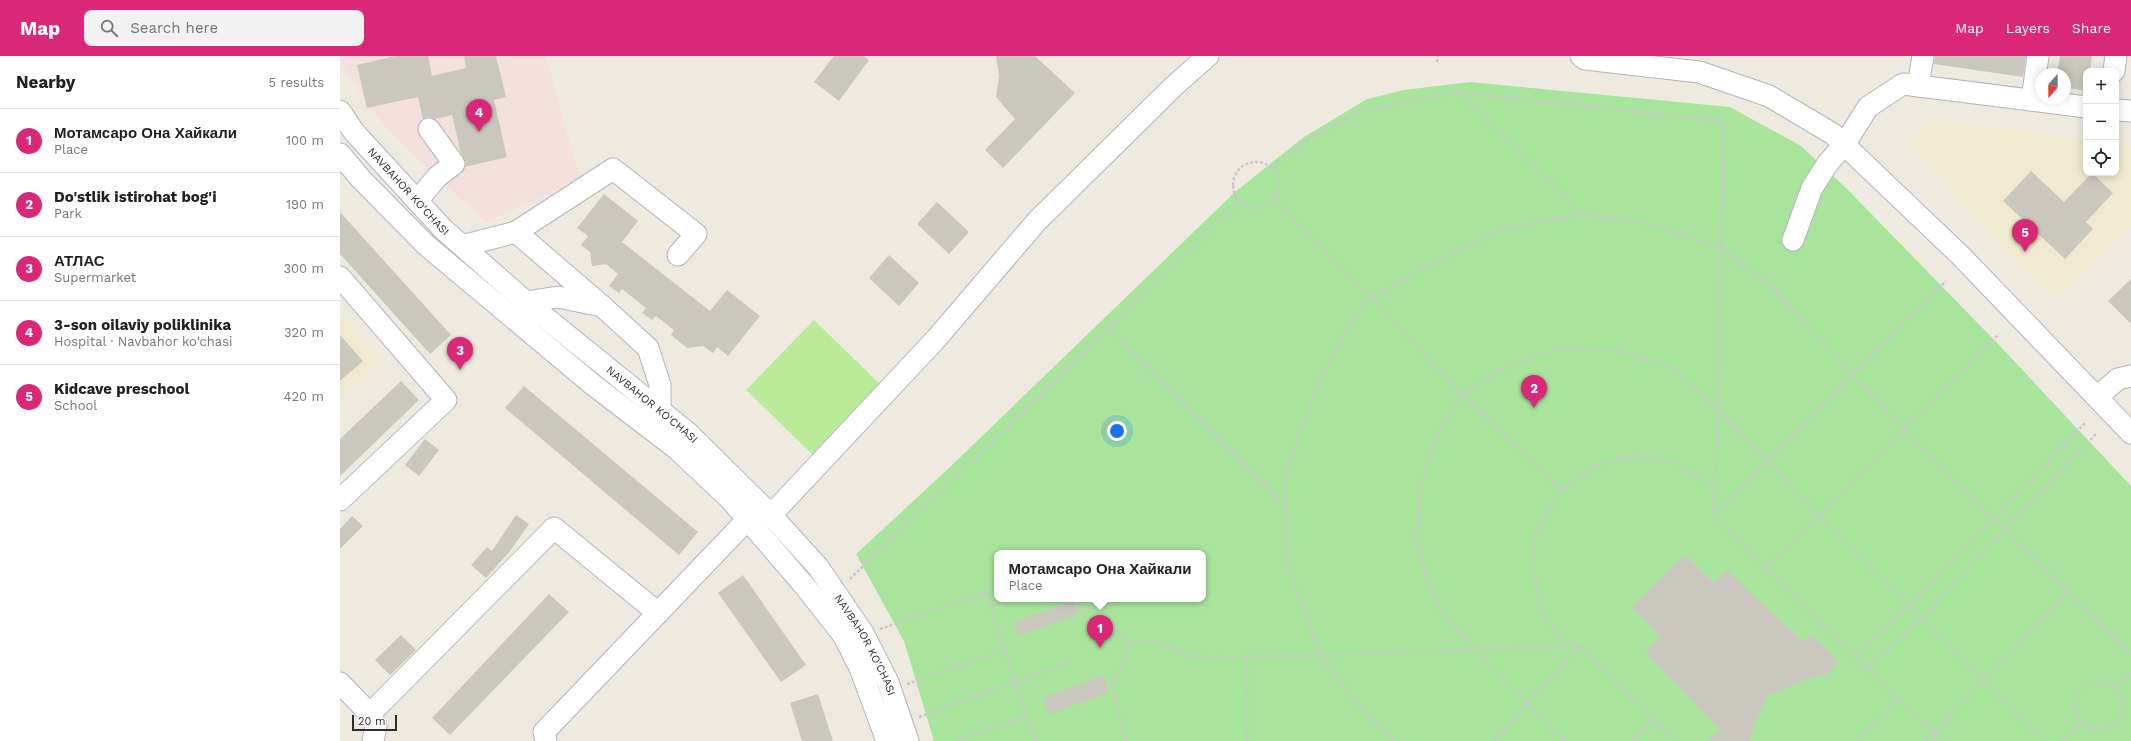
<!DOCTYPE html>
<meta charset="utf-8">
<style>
:root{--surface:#fff;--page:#f2f2f2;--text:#222;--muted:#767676;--line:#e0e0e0;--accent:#db2777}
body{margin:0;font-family:"Work Sans",sans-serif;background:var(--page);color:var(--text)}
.controls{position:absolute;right:12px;top:12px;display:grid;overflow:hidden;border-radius:8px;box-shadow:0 2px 10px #0003}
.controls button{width:36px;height:36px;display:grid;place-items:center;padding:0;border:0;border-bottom:1px solid var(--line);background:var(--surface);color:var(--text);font:20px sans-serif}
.compass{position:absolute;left:1695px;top:12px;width:36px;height:36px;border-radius:50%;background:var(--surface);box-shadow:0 2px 10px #0003;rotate:201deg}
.scale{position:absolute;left:12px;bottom:10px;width:45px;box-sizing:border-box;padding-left:4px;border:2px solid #2d2d2d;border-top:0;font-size:11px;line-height:14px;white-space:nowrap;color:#2d2d2d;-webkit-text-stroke:3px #fff;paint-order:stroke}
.you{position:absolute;left:777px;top:375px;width:14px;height:14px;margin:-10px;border:3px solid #fff;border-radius:50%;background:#1a73e8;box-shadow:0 0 0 6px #1a73e833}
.badge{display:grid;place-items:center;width:26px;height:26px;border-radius:50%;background:var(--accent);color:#fff;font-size:13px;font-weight:700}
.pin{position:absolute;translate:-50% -33px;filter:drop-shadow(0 1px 2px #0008)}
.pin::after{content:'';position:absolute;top:21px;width:14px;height:12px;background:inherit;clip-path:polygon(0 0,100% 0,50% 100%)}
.popup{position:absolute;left:654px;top:494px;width:212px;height:52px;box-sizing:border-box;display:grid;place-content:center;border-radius:8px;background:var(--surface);filter:drop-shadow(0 1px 3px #0005);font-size:13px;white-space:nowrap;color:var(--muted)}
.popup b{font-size:15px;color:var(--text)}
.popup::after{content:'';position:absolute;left:50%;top:100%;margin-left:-8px;border:8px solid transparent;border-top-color:var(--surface)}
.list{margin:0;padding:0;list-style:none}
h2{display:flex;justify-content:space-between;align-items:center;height:52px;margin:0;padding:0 16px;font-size:17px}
h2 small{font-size:13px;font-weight:400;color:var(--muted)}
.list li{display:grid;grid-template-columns:26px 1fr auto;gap:12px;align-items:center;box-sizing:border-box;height:64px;padding:0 16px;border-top:1px solid var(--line)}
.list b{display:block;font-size:15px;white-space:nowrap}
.list p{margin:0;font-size:13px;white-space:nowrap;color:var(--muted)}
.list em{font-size:13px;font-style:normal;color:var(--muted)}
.icon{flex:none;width:22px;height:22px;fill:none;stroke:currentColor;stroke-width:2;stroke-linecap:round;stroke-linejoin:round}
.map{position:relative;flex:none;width:1791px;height:685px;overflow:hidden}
header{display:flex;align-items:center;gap:24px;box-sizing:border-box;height:56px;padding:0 20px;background:var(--accent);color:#fff}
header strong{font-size:19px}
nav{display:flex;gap:22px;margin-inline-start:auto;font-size:14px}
.search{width:280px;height:36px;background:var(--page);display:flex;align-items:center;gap:10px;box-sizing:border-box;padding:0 14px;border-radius:8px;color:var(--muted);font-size:15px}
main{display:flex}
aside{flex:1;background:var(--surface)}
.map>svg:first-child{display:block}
.education{fill:#efead0}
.medical{fill:#f4e0dd}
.green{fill:#a9e49d;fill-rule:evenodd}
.pitch{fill:#baeb99}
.building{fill:#cac8be}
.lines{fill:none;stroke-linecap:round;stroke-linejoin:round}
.minor-casing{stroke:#b3b3c0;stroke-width:23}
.path{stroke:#c8c8c8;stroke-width:2.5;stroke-dasharray:3 2;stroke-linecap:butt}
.minor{stroke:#fff;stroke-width:21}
.labels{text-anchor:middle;stroke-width:4;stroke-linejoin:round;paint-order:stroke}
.street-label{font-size:11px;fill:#2d2d2d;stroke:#fff}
</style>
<header>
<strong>Map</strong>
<div class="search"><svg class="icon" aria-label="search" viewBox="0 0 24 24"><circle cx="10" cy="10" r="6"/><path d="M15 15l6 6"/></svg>Search here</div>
<nav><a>Map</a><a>Layers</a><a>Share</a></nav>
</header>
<main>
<aside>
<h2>Nearby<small>5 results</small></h2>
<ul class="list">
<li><span class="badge">1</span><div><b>Мотамсаро Она Хайкали</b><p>Place</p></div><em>100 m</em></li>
<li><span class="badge">2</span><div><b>Do'stlik istirohat bog'i</b><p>Park</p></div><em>190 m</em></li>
<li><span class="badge">3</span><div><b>АТЛАС</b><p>Supermarket</p></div><em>300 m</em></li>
<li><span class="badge">4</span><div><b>3-son oilaviy poliklinika</b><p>Hospital · Navbahor ko'chasi</p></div><em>320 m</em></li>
<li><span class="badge">5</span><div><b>Kidcave preschool</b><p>School</p></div><em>420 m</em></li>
</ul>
</aside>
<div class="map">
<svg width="1791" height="685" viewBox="0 0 1791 685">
<rect width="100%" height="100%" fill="#eeeae0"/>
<path class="education" d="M1592,63L1746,84V117H1776V88L1791,90V170L1716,243L1668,196L1568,88Z
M0,258L42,306L0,344Z"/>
<path class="medical" d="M0,0H206L240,124L146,166L74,100L29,52L0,4Z"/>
<path class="green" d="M1130,26L1390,51L1461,90L1506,132L1661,291L1791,430V685H594L564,585L516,498L609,412L895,136L964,81L1027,43L1064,34ZM657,497H863V543H657Z"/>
<path class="pitch" d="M474,264L541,329L473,399L406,334Z"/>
<path class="building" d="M55,0H88L92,20L126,12L124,0H156L166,41L154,44L167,101L125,111L126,106L121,98L112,59L95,63L88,61L83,63L78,41L27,52L17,9Z
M494,0H523L529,4L499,45L474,26Z
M656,0H695L735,37L663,112L645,94L675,63L656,41L659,20Z
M1595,0H1686L1683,21L1594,8Z
M1720,0H1752L1750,15H1746V35L1725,31V18H1717Z
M1691,115L1724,146L1752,117L1773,137L1746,166L1753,173L1725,203L1663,145Z
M264,138L298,165L282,186L370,255L387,234L420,260L388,300L377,291L373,297L363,290L347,292L331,279L334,274L316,260L312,264L302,257L306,252L282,233L279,237L269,230L278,218L266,208L252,210L250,196L241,189L248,180L237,172Z
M597,146L629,176L609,198L577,168Z
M0,156L111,279L90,298L0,198Z
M549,199L579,227L559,250L529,222Z
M1791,223V268L1768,245Z
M0,279L23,305L0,325Z
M61,325L79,344L0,420V383Z
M184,330L358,476L339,499L165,352Z
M85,383L99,394L79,420L65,409Z
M176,459L189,468L170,495L146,522L131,509L147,491L152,495Z
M12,460L23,470L0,493V473Z
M1345,498L1373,527L1387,514L1463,586L1472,579L1499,606L1486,619L1463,625L1427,640L1413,673L1410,685H1366L1380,674L1305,596L1320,581L1292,551Z
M403,519L466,609L441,626L378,537Z
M209,538L229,556L110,679L92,662Z
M733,545L738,558L679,580L674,566Z
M61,579L76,594L50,619L35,604Z
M763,619L769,636L709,659L703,642Z
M478,638L493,685H462L450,647Z"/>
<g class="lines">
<g class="minor-casing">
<g id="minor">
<path d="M1241,0L1245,3L1359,16L1429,40L1493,78L1620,199L1791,377"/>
<path d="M1774,15L1776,0"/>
<path d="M1578,30L1583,0"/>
<path d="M1692,44L1698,0"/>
<path d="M1776,54L1791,55"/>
<path id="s1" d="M0,55L14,76L104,174L186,246L348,377L431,459L478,511L523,577L548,626L568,685"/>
<path d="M0,98L21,123L86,189L252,328L337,393L390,443L463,528L504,580L520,612L547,685"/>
<path d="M77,145L97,121L114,108L89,73"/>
<path d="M176,176L273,113L356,178L338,199"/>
<path d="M1453,184L1472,132L1488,107L1504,89L1528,51L1563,28L1746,51"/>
<path d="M122,190L176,176L262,250"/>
<path d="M0,221L106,344L0,444"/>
<path d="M186,246L218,241L262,250L308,292L320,329V354"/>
<path d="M1757,341L1778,323L1791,320"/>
<path d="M431,459L596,283L697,165L834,30L868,0"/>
<path d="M0,627L30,658L36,670L33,685"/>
<path d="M30,658L214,472L318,557"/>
<path d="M206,685L204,676L407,464"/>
</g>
</g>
<path class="path" d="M1097,6L1098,0
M1119,36L1243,158
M893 129a23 23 0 1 1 46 0a23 23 0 1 1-46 0Z
M932,113L966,85L1018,56L1119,36L1382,65C1382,197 1380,329 1374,461L1559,644L1517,685
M934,143L1031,242L1123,339L1222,435
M769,272L946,450
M1374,461L1427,405L1606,225
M1426,512L1480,460L1659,278
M510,523L900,146
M646,536L695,685
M738,543L746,563L774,570L788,587L784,610L771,624L786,685
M540,573L657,533
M788,587L812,585L853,601L981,600L1240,590L1336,685
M1226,590L1202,556L1192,510L1195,479L1222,435L1254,410L1294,400L1337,408L1375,432
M1515,601L1570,550L1746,366
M1527,613L1581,562L1757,377
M1735 650a24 24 0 1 1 48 0a24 24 0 1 1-48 0Z
M567,628L665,594
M1776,633L1791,618
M1559,644L1605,685
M579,661L733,605
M616,685L687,660
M907,685V601
M1054,685L1017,648L981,600L947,509L946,418L978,328L1008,272L1031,242L1098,205L1162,173L1243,158L1317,170L1382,193L1428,227L1564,374L1791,599
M1154,685L1240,590
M1224,685L1134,593L1098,551L1076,488L1079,440L1095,382L1123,339L1159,314L1219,293L1278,295L1331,311L1379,355L1480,460L1704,685
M1293,685L1314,663
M1586,685L1728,536
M1595,685V676
M1723,685L1741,667"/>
<use href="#minor" class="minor"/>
</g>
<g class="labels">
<g class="street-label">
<text dy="4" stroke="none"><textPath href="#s1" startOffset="106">NAVBAHOR KO'CHASI</textPath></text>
<text dy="4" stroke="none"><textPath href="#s1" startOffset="430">NAVBAHOR KO'CHASI</textPath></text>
<text dy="4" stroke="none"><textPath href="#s1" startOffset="754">NAVBAHOR KO'CHASI</textPath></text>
</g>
</g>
</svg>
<div class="controls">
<button>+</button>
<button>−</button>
<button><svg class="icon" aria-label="locate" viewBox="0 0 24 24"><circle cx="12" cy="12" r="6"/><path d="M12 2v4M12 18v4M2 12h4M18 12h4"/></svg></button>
</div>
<svg class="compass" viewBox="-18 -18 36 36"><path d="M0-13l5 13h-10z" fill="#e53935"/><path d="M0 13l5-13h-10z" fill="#767676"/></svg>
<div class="scale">20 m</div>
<div class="you"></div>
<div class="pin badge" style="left:760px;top:592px">1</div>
<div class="popup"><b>Мотамсаро Она Хайкали</b>Place</div>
<div class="pin badge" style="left:1194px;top:352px">2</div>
<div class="pin badge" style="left:120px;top:314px">3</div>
<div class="pin badge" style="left:139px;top:76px">4</div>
<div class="pin badge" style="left:1685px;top:196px">5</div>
</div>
</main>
